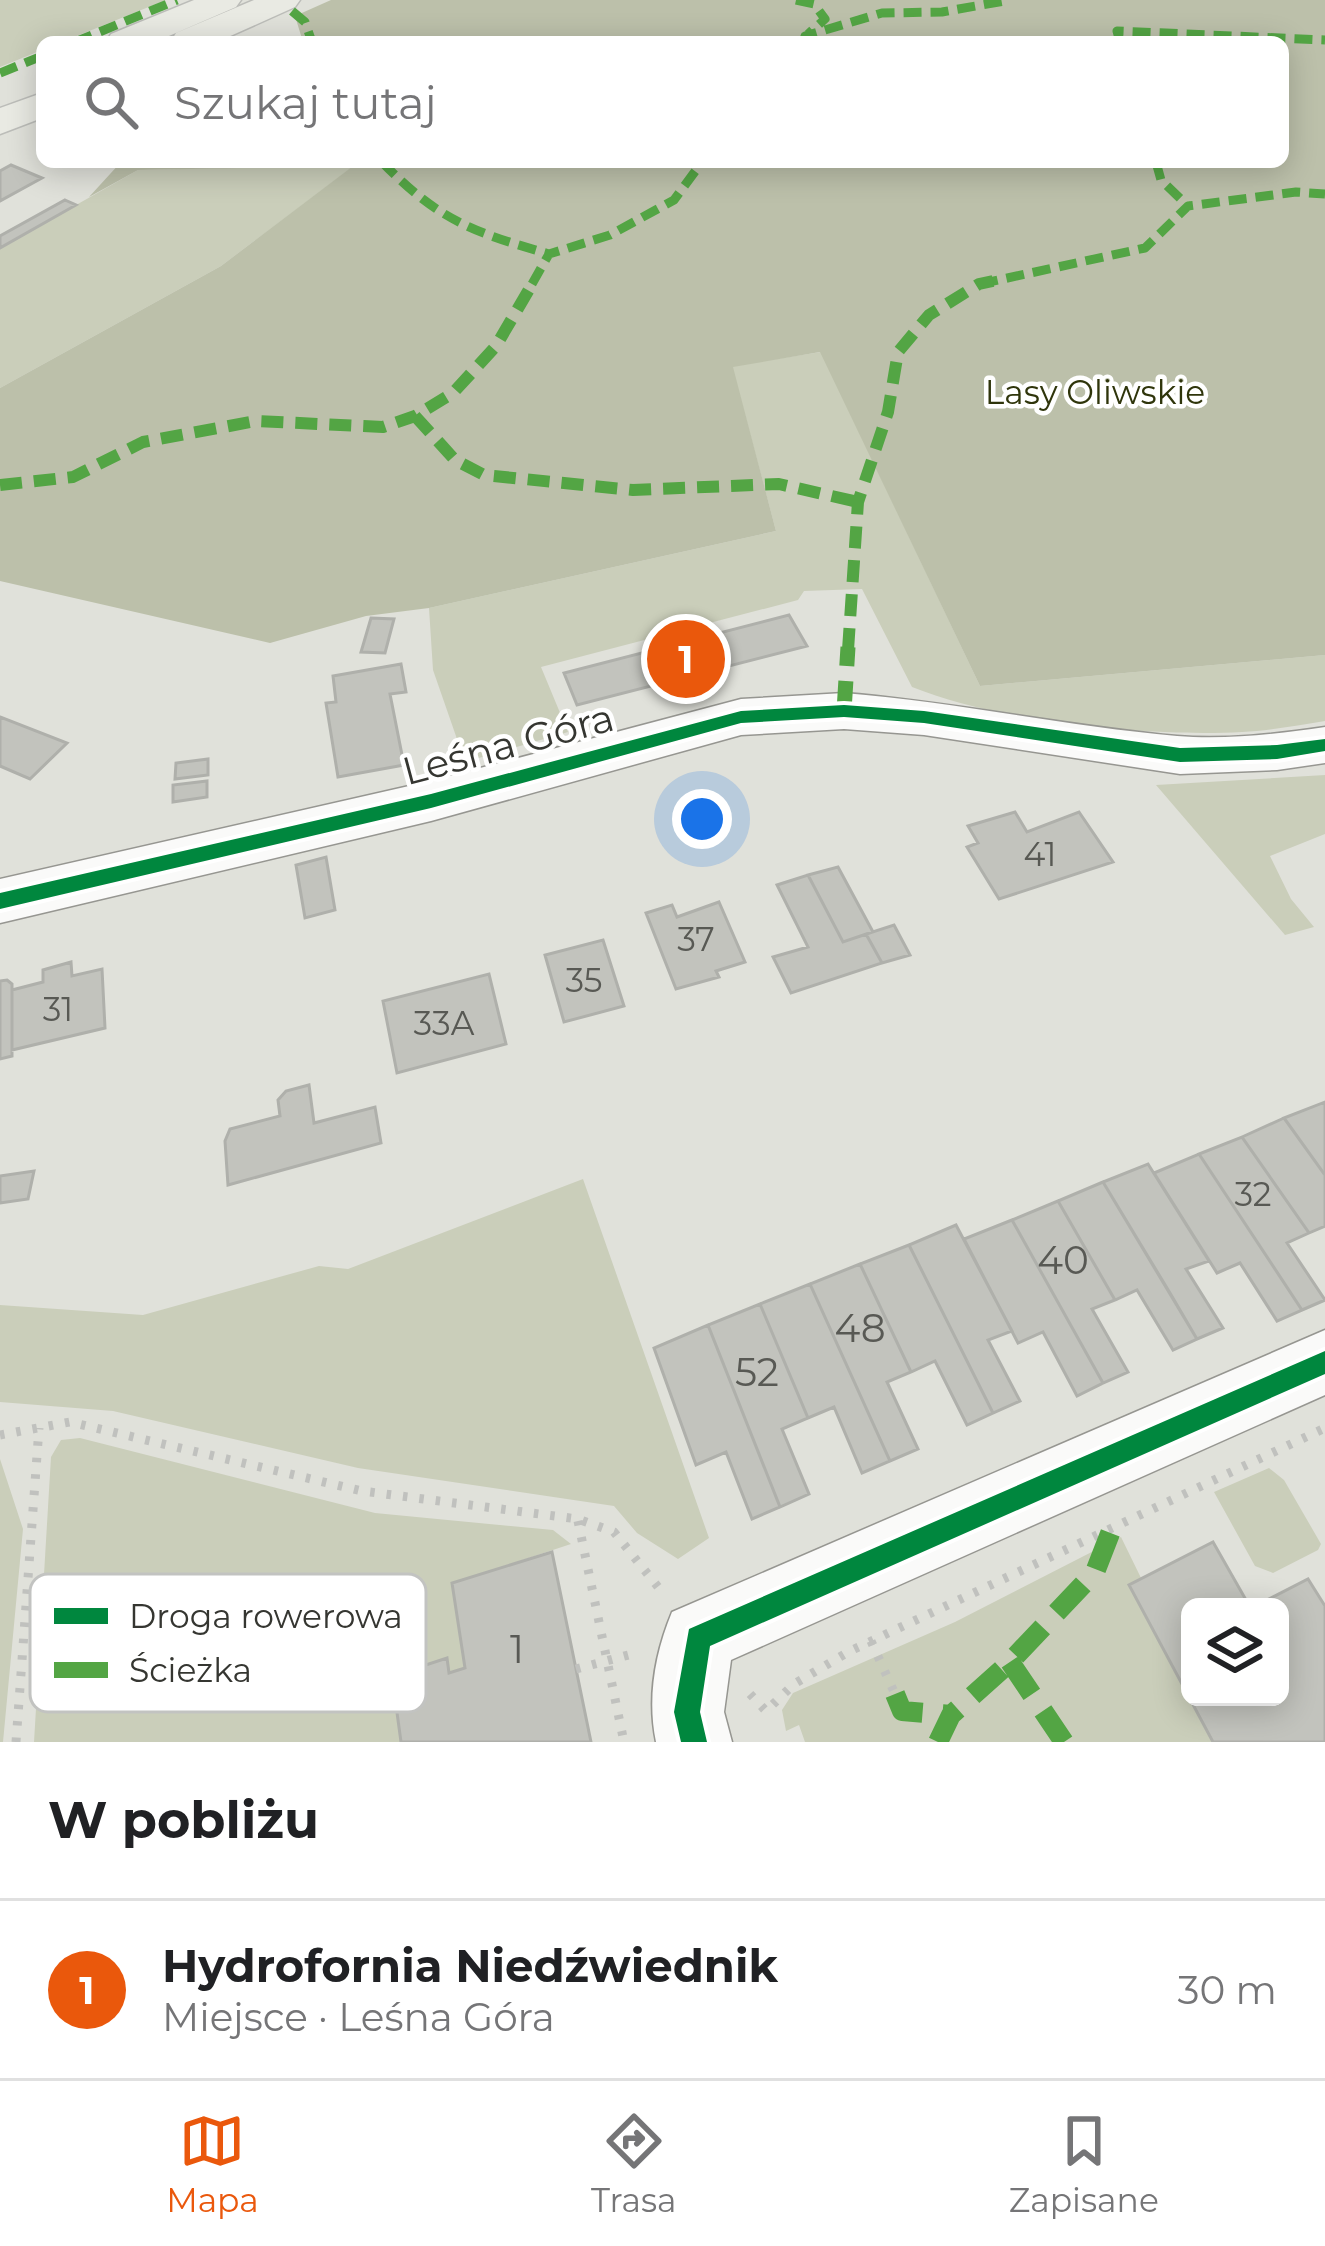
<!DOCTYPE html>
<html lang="pl">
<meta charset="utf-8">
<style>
:root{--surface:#fff;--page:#f6f6f6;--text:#202124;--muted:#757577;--line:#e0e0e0;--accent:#ea580c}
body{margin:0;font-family:Montserrat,sans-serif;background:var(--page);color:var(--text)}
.controls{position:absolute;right:36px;bottom:36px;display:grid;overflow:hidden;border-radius:18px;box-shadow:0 6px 30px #0003}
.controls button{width:108px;height:108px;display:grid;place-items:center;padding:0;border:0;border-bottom:3px solid var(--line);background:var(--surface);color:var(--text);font:60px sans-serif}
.you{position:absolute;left:702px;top:819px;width:42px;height:42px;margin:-30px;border:9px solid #fff;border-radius:50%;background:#1a73e8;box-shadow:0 0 0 18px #1a73e833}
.badge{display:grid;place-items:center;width:78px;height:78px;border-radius:50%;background:var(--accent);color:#fff;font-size:39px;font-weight:700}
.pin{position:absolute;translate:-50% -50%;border:6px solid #fff;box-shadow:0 3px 12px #0006}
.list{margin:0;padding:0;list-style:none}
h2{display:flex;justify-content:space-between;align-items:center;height:156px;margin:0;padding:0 48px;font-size:51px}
h2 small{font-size:39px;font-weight:400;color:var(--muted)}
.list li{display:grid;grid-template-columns:78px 1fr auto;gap:36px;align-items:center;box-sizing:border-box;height:180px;padding:0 48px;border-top:3px solid var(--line)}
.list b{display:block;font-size:45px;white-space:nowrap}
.list p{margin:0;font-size:39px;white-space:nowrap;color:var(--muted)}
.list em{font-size:39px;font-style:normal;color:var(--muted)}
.icon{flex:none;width:66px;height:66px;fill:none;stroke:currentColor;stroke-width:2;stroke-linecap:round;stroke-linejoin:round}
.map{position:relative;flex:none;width:1325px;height:1742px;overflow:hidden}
.search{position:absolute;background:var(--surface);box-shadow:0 6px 30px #0003;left:36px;right:36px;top:36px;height:132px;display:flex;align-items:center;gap:30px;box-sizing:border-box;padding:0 42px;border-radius:18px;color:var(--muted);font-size:45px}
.sheet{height:336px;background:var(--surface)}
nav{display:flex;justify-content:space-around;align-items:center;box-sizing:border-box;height:168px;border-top:3px solid var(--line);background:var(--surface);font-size:33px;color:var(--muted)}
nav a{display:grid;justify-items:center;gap:6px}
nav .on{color:var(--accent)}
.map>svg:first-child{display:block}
.green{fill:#caceba}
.forest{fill:#bcc0aa}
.building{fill:#c2c3bd;stroke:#afb0ab;stroke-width:3}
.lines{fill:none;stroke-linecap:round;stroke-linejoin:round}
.minor-casing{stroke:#969691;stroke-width:3}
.major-casing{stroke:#bcbdb9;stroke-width:3}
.path{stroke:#c0c1be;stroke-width:9;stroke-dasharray:4.5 12;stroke-linecap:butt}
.minor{fill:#fafaf9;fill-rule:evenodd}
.major{fill:#e9eae3;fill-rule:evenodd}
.quiet-far3{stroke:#53a544;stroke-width:9;stroke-dasharray:18 9;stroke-linecap:butt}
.quiet-far2{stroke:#53a544;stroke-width:12;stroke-dasharray:22 12;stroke-linecap:butt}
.quiet-far1{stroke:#53a544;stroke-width:15;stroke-dasharray:30 15;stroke-linecap:butt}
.quiet{stroke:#53a544;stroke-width:20;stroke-dasharray:39 20;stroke-linecap:butt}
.cycleway-casing{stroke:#fff;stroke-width:8}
.cycleway{fill:#00873e;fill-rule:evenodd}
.labels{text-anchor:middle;stroke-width:9;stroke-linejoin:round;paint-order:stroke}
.far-park-label{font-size:33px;fill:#2f350b;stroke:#fff}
.number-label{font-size:33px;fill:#585954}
.street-label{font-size:39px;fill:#353631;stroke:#fff}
.near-number-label{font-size:39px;fill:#585954}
.key{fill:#fff;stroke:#c2c3c1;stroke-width:3}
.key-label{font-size:33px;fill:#353631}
</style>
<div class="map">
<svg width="1325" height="1742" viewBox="0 0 1325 1742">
<rect width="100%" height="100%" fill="#e0e1da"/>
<path class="green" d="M0,0H166L62,42H42V50L0,67Z
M355,165L221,266L0,388V248L138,170Z
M821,352L980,686L1325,655V721C1298,725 1270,731 1242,732C1147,737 999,722 912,687L862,589L804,591L798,600L541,667L568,732L465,762L433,670L429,608L776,531L732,366Z
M1325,775V834L1270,856L1291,899L1314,927L1285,935L1156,785Z
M583,1179L709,1538L678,1559L637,1533L614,1506L358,1468L113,1411L0,1402V1305L143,1315L319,1266L348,1269Z
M80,1438L375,1513L553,1530L571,1544L452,1583L465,1668L449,1673L446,1659L393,1676L401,1742H34L51,1457L61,1440Z
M0,1459L23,1529L3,1742H0Z
M1269,1468L1284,1480L1321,1544L1318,1550L1273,1573L1255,1566L1214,1492Z
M1121,1537L1141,1578L1129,1586L1213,1742H805L799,1725L786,1731L782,1710L793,1693L955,1622Z"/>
<path class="forest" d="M331,0H1325V655L980,686L820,352L733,367L776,531L429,608L366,616L270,643L0,581V388L221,266L353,166L138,170L89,197L121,162H1283V42H303L295,16Z"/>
<path class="building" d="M11,165L42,178L0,201V171Z
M65,200L76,205L0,248V236Z
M789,615L807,646L577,705L564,673Z
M371,618L394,619L385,653L361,652Z
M401,664L406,692L390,694L404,765L338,777L326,703L336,702L333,676Z
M0,717L67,743L30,779L0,766Z
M208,759V775L175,779L176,763Z
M207,781V797L173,802V785Z
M1015,812L1027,832L1079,812L1113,862L999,899L967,847L978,843L968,826Z
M326,857L335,910L305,918L296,865Z
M838,867L873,932L843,942L808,875Z
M808,875L843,942L866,934L882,963L791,993L773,957L808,947L777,885Z
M719,902L745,962L716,971L719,977L676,989L646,913L672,905L677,917Z
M894,925L910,955L882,963L866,934Z
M603,940L624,1006L564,1022L545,955Z
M71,962L72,976L102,969L105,1028L12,1050V990L43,982V970Z
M489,974L506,1044L397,1073L383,1001Z
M7,980L12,984V1056L0,1059V981Z
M309,1085L314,1123L375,1107L381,1143L228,1185L225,1141L230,1129L280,1116L278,1100L286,1091Z
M1325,1102V1175L1284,1118Z
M1284,1118L1325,1175V1226L1309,1233L1242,1137Z
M1242,1137L1309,1233L1287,1243L1325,1300L1302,1310L1199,1154Z
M1199,1154L1273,1266L1302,1310L1277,1321L1240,1263L1217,1273L1154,1173Z
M1148,1164L1209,1261L1186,1269L1223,1328L1197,1339L1103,1182Z
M34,1171L28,1199L0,1203V1176Z
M1103,1182L1170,1293L1197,1339L1173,1350L1137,1290L1115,1300L1058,1201Z
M1058,1201L1115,1300L1092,1309L1128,1372L1103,1383L1012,1220Z
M1012,1220L1103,1383L1077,1396L1043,1332L1018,1343L964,1239Z
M956,1225L1012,1331L988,1340L1020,1401L993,1413L909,1245Z
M909,1245L993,1413L967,1425L935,1361L911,1372L860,1264Z
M860,1264L911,1372L887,1382L918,1449L890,1461L810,1284Z
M810,1284L890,1461L862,1473L834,1407L808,1418L760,1304Z
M760,1304L808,1418L782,1429L809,1494L780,1507L708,1325Z
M708,1325L780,1507L752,1519L726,1452L696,1465L654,1348Z
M1213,1542L1250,1607H1190V1697H1280V1607H1268L1265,1601L1308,1579L1325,1606V1742H1213L1129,1585Z
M552,1552L591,1742H401L392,1676L447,1658L449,1673L465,1668L452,1583Z"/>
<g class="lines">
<g class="minor-casing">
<path id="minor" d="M844,693C956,702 1065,726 1177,736C1225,740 1277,734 1325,727V763L1277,770L1180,774L924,735L844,729L741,735L431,821L0,923V879L431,781L741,699Z
M1325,1330V1395L731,1660L724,1712L732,1742H656C647,1699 655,1653 672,1612Z"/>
</g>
<g class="major-casing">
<path id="major" d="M194,0H241L236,7L155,42H106L111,34Z
M254,0H300L295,7L217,42L171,41L176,33Z
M42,93V118L0,134V108Z"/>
</g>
<path class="path" d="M0,1435L70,1422L362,1491L578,1519L614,1532L662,1592
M578,1521L624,1742
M871,1641L895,1694
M576,1669L632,1654
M750,1694L766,1711L794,1684L850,1651L1325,1428
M16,1742L39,1428"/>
<use href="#minor" class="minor"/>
<use href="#major" class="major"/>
<path class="quiet-far3" d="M796,0L814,4L825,19L808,34
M292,11L305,22L312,42
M75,42L177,0
M804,42L805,36L882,13L942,12L1010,0
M1120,42L1117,31L1325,40
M0,73L42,56
M382,162C438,220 473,232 549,254
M1156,162L1161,180L1188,206
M532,284L549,254L610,235L674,200L702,162
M980,284L1145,248L1188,206L1296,192L1325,194"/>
<path class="quiet-far2" d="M415,416L455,460L484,475L633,490L779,484L858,502
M0,485L73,477L143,442L256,421L383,427L415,416L453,393L496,346L534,281
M848,650L858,502L888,412L898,352L929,315L979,284L993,281"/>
<path class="quiet-far1" d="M844,711L848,647"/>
<path class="quiet" d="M1010,1662L1064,1742
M895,1694L902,1711L951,1715
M938,1742L951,1715L1008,1664L1095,1572L1113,1526"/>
<g class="cycleway-casing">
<path id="cycleway" d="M844,705L924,711L1180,748L1277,745L1325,739V751L1277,759L1180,762L924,723L844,717L741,723L431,808L0,909V893L431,794L741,711Z
M1325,1351V1374L710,1646L700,1712L707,1742H681L674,1712L689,1629Z"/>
</g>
<use href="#cycleway" class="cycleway"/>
</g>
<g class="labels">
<g class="far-park-label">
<text x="1095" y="404">Lasy Oliwskie</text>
</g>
<g class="number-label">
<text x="1040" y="866">41</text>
<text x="696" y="951">37</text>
<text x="584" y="992">35</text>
<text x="58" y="1021">31</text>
<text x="444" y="1035">33A</text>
<text x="1253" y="1206">32</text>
</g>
<g class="street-label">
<text transform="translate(508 744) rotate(-15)" y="14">Leśna Góra</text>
</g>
<g class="near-number-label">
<text x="1063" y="1274">40</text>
<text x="860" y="1342">48</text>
<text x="757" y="1386">52</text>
<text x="517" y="1663">1</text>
</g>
</g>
<rect x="30" y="1574" width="396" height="138" rx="18" class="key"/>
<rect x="54" y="1608" width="54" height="16" fill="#00873e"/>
<rect x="54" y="1662" width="54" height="16" fill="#53a544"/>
<g class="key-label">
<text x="129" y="1628">Droga rowerowa</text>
<text x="129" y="1682">Ścieżka</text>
</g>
</svg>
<div class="controls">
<button><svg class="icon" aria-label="layers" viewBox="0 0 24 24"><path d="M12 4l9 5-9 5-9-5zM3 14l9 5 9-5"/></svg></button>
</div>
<div class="you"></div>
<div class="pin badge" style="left:686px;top:659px">1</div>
<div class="search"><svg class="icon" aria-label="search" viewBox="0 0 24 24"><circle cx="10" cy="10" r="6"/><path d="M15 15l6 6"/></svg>Szukaj tutaj</div>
</div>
<section class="sheet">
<h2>W pobliżu<small></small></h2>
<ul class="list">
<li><span class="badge">1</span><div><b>Hydrofornia Niedźwiednik</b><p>Miejsce · Leśna Góra</p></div><em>30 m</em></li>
</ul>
</section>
<nav>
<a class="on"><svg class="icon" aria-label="map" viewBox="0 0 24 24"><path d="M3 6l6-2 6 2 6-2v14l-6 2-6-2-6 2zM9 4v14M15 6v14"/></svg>Mapa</a>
<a><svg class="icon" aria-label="directions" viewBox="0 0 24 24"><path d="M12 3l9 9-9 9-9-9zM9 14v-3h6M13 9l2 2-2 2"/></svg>Trasa</a>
<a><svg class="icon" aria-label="saved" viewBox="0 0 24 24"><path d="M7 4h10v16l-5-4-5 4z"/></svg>Zapisane</a>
</nav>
